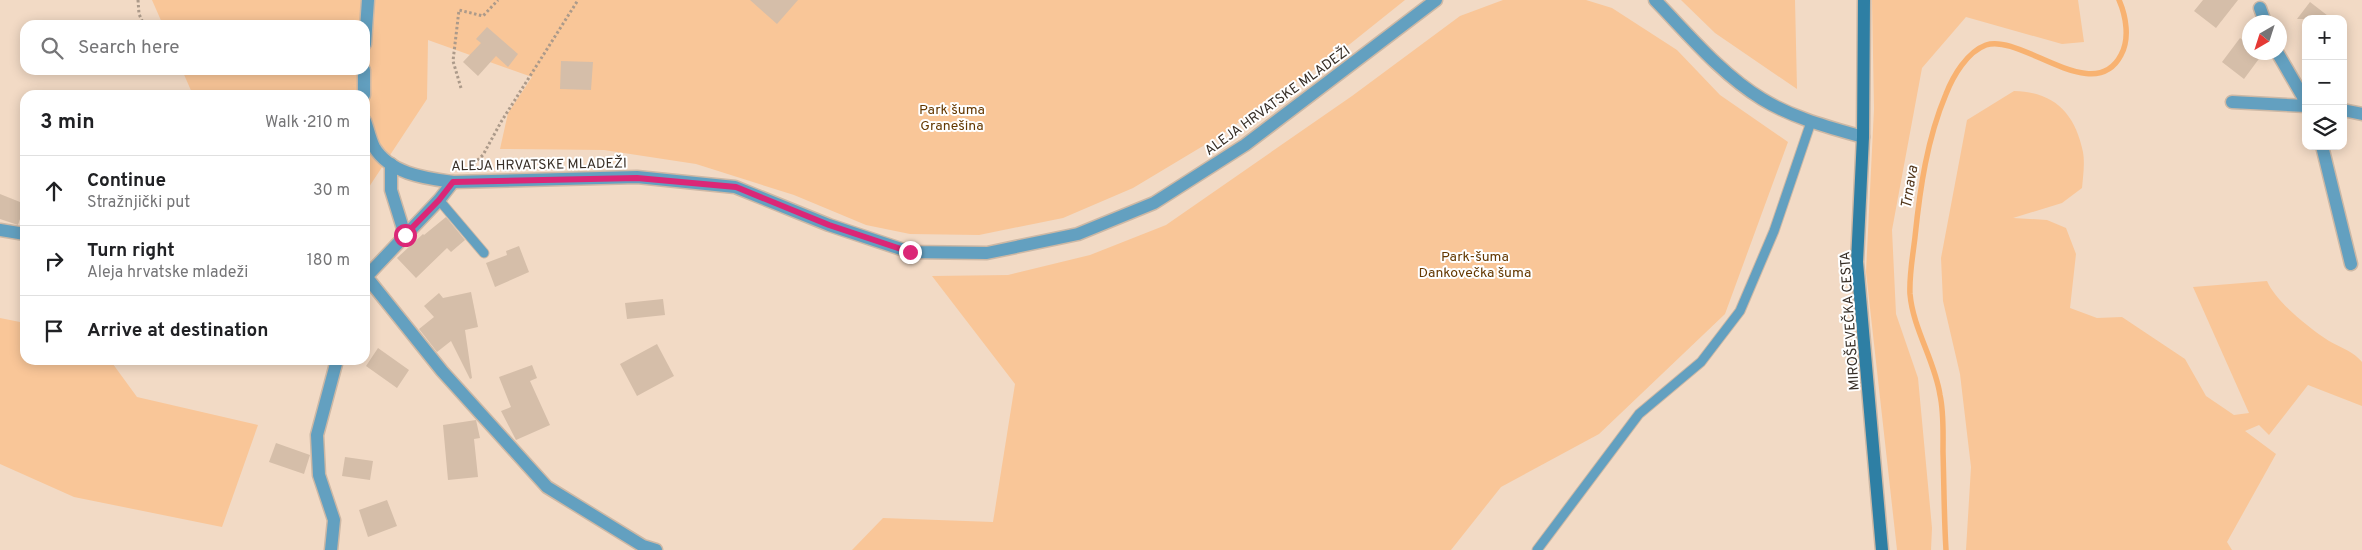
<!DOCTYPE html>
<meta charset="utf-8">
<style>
:root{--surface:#fff;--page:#f2f2f2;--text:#202124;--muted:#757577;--line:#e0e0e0}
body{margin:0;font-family:Overpass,sans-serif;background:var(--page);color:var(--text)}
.controls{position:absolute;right:15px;top:15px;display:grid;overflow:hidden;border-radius:10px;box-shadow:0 2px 12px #0003}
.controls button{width:45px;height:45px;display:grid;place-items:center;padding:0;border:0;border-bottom:1px solid var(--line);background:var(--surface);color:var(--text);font:25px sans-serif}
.compass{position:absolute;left:2242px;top:15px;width:45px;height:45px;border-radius:50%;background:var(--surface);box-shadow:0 2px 12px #0003;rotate:219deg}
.stop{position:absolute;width:15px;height:15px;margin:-11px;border:4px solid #db2777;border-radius:50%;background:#fff}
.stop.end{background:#db2777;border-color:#fff;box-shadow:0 1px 5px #0008}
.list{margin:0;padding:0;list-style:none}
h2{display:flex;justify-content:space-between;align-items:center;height:65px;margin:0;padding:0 20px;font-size:21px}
h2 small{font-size:16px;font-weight:400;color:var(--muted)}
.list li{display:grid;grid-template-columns:32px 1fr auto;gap:15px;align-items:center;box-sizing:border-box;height:70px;padding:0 20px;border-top:1px solid var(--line)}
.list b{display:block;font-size:19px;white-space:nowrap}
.list p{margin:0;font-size:16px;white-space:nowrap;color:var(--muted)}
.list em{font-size:16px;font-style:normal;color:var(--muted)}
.icon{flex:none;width:28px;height:28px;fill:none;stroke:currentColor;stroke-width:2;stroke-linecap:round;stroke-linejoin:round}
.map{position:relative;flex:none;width:2362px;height:550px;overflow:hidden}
.search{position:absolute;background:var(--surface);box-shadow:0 2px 12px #0003;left:20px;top:20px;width:350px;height:55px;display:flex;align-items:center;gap:12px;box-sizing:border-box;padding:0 18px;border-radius:15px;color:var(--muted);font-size:19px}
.panel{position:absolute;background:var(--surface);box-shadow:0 2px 12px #0003;left:20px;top:90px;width:350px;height:275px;border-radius:15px}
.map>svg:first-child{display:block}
.green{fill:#f9c698}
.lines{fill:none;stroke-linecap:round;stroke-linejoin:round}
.stream{stroke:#f8b271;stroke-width:5.5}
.building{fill:#d5bea9}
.service-casing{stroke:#cdb8a5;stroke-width:11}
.minor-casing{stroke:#cdb8a5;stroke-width:15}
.tertiary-casing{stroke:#cdb8a5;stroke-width:15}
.secondary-casing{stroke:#cdb8a5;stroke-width:15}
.path{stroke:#ac9a8a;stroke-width:3;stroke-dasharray:2.5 2.5;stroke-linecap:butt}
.service{stroke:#63a0c0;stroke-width:9}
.minor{stroke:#63a0c0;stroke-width:12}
.tertiary{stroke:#63a0c0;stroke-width:12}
.secondary{stroke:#2e7fa4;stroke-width:12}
.route{stroke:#db2777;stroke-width:6}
.labels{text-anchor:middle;stroke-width:4;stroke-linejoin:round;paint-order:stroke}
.street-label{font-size:14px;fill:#372e26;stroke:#fff}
.park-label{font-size:14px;fill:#643801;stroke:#fff}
.water-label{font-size:15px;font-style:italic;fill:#52361a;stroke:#fff}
</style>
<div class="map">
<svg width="2362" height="550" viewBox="0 0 2362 550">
<rect width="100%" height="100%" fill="#f2dac5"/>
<path class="green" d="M152,0H1405L1350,44L1218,137L1133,188L1063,218L979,235L910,234L866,225L794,195L696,164L604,150L500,149L508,113L532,77L428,40L427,99L365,193V95H193L182,70H365V25H163Z
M1503,0H1586L1612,8L1677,50L1720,95L1788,142L1725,314L1599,434L1501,487L1451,550H852L883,518L993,522L1015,384L932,276L1008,275L1090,255L1166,225L1352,96L1460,16Z
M1681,0H1795L1797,89L1715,33Z
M1872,0H2078L2084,42L2062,44L1966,17L1922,68L1892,230L1896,314L1918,378L1932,528L1931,550H1897L1866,272L1874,109Z
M2014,91C2054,92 2075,113 2083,152C2085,163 2083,177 2082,188L2062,203L2013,218L2047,220L2066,228L2076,254L2070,308L2097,318L2122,317L2185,359L2206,396L2234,415L2249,413L2193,287L2267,281C2276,302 2309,328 2329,341C2340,347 2354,352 2362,362V406L2308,385L2269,435L2259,425L2245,431L2276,454L2227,542L2232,550H1966L1971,467L1960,374L1943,301L1941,258L1967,120Z
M0,318L25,323V360H110L137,397L258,425L222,527L74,497L0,464Z"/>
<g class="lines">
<path class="stream" d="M1946,550C1944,517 1944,484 1943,452C1943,433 1944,413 1940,395C1935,361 1913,329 1910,294C1909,275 1913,255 1915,237C1920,188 1927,139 1946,94C1953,76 1967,52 1986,45C2021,33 2094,107 2121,55C2130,39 2126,16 2119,0"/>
</g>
<path class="building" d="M750,0H798L777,24Z
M2203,0H2238L2216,28L2194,11Z
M2310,2L2332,19H2297Z
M487,27L518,54L508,67L496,56L478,76L463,62L481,43L476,39Z
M2240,38L2250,46V52H2264L2244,79L2222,62Z
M561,61L593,62L591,90L560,89Z
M0,194L25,204L18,225L0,219Z
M446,217L465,240L451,252L447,248L416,278L397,258L423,234L424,235Z
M519,246L529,272L495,287L486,263L507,255L506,251Z
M471,292L478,327L465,330L472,378L470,379L451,341L437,352L419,329L434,317L424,306L439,293L443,298Z
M663,299L665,315L627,319L625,303Z
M657,344L674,376L637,396L620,364Z
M378,348L409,370L397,388L366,366Z
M532,365L537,378L530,381L550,425L516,440L501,411L511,407L499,377Z
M476,420L480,438L474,439L478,477L448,480L443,425Z
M276,443L310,455L304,474L269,462Z
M345,457L373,461L370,480L342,476Z
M387,500L397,526L368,537L359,510Z"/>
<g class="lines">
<g class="service-casing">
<path id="service" d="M439,200L484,253
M1537,550L1639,414L1701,362L1740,311L1774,231L1811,122"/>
</g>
<g class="minor-casing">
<path id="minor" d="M2260,8L2265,22
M2277,52L2306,102
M2232,102L2306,106
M2343,110L2362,114
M2322,146L2351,264
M391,164V190L405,235
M0,230L25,234
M365,275L442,371L547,487L643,546L656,550
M365,278L439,200L453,182
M331,550L334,520L319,475L317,435L337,360"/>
</g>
<g class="tertiary-casing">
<path id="tertiary" d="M1655,0C1687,33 1722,75 1762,99C1793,118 1828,127 1863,137
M365,44L368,0
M364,95V70
M365,121C368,129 370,139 374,147C390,174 425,178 453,182L637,177L735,187L829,225L910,252L987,253L1078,234L1154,203L1245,145L1436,0"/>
</g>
<g class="secondary-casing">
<path id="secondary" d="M1864,0L1863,137L1857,262L1882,550"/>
</g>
<path class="path" d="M138,0L139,14L144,25
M461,88L453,61L459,10L483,16L498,0
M470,167L483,155L501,122L578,0"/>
<use href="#service" class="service"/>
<use href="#minor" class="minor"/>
<use href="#tertiary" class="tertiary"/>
<use href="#secondary" class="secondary"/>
</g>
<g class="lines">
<path class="route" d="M405,235L439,200L453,182L637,178L736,187L829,225L910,252"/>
</g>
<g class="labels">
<g class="street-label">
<text transform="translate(1277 100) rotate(-36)" y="5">ALEJA HRVATSKE MLADEŽI</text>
<text transform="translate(539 164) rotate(-1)" y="5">ALEJA HRVATSKE MLADEŽI</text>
<text transform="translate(1849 321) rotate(-94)" y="5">MIROŠEVEČKA CESTA</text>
</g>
<g class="park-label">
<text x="952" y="114">Park šuma<tspan x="952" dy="16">Granešina</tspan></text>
<text x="1475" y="261">Park-šuma<tspan x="1475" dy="16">Dankovečka šuma</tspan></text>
</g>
<g class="water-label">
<text transform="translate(1909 187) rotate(-81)" y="5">Trnava</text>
</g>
</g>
</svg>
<div class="controls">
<button>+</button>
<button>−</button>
<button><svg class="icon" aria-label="layers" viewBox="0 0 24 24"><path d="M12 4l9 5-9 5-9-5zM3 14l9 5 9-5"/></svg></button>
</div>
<svg class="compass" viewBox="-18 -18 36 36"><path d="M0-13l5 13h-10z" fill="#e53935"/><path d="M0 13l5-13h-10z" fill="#757577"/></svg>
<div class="stop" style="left:405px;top:235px"></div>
<div class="stop end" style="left:910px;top:252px"></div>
<div class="search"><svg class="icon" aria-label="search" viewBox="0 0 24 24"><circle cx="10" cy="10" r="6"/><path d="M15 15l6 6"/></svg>Search here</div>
<section class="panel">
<h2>3 min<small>Walk · 210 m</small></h2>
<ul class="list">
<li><svg class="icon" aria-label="ahead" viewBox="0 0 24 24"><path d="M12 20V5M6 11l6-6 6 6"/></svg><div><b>Continue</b><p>Stražnjički put</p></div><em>30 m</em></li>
<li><svg class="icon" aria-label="right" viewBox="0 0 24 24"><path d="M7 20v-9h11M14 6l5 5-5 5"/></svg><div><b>Turn right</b><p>Aleja hrvatske mladeži</p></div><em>180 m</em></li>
<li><svg class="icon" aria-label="arrive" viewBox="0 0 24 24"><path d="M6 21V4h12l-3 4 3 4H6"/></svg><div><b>Arrive at destination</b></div></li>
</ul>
</section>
</div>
